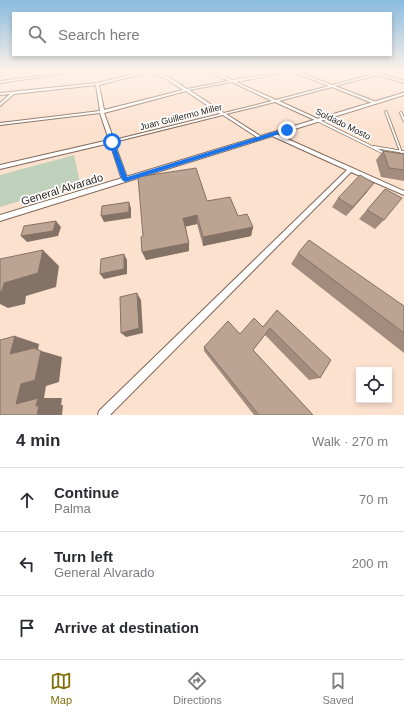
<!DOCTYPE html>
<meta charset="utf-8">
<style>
:root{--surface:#fff;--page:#f2f2f3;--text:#2b2b33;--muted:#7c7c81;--line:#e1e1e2;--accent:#816d08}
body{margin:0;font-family:Helvetica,sans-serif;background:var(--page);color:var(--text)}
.controls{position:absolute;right:12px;bottom:12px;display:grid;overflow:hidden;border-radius:0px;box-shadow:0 2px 6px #0003}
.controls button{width:36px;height:36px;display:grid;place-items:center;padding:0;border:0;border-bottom:1px solid var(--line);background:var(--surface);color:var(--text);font:20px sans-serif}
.stop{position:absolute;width:12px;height:12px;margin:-9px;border:3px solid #1a73e8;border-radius:50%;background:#fff}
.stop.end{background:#1a73e8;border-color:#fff;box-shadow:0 1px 4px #0008}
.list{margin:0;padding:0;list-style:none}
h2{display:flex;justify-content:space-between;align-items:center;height:52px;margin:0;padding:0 16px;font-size:17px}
h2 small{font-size:13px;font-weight:400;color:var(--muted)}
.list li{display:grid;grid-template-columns:26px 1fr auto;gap:12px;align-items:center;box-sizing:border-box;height:64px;padding:0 16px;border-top:1px solid var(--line)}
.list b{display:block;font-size:15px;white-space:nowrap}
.list p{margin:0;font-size:13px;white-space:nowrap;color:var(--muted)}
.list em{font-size:13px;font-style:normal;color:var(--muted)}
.icon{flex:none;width:22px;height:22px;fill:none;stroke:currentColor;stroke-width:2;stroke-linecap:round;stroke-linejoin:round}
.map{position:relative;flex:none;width:404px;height:415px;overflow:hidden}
.search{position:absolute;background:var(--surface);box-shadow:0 2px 6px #0003;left:12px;right:12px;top:12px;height:44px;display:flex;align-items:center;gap:10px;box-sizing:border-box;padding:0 14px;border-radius:0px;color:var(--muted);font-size:15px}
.sheet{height:244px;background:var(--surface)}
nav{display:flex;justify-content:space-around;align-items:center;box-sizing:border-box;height:56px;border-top:1px solid var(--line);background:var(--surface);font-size:11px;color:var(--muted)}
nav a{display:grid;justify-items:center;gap:2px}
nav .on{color:var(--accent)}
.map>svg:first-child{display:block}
.green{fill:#bfd1bb}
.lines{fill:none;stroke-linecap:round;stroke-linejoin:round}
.service-far1-casing{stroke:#7f6757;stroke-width:2.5}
.service-casing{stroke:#7f6757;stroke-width:3.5}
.minor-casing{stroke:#7f6757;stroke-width:2}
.tertiary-casing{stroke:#7f6757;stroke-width:2}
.service-far1{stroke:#fff;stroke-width:1.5}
.service{stroke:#fff;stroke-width:2}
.minor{fill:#fff;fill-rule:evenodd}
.tertiary{fill:#fff;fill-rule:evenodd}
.wall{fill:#a38c7e}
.shaded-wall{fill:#847266}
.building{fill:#bda392;stroke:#847266}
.route{fill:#1a73e8}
.labels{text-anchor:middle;stroke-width:3.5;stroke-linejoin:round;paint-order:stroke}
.far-street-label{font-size:9px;fill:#241b14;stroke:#fff}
.street-label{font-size:11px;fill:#241b14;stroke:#fff}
</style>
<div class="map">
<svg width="404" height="415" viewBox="0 0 404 415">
<rect width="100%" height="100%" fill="#fde1cf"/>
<path class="green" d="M74,155L80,183L0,207V175Z"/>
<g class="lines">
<g class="service-far1-casing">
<path id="service-far1" d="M0,76L15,71"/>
</g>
<g class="service-casing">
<path id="service" d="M386,112L401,152
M401,113L404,120
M317,120L386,154
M374,147L404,152"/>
</g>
<g class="minor-casing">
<path id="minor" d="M77,71H81L0,83V81Z
M147,71C162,71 175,81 187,89L229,81L209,72V71H211L233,80L290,71L289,72L236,82L276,100L329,86L293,72V71H296L332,85L375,74L369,72V71L378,73L389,71V72L381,74L404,81V83L378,75L335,86L376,102L377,103L375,104L332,87L279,101L318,119L319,120L317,121L275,102L226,114L262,137V138L260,139L223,115L114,142L128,180L125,182L122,180L110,143L0,169V165L109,140L100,113L0,125V123L100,111L96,85L14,94L0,106V103L10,94L0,95V93L97,83ZM150,72L165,78L183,90L104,110L99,85ZM232,82L272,101L224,113L189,90ZM186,91L220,114L114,140L104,113Z
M270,133H274L404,191V195L351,172L110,415H98L99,411L347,170L270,135Z"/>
</g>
<g class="tertiary-casing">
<path id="tertiary" d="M403,93H404V95L0,221V215Z"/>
</g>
<use href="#service-far1" class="service-far1"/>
<use href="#service" class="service"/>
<use href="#minor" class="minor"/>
<use href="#tertiary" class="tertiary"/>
</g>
<path class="wall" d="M383,151L404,154V181L381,177L376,160Z
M385,189L384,220L375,229L359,219Z
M367,192L346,216L332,207L338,198Z
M207,201L238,216L253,227L251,236L203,246L197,224L186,226L189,251L146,260L143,236Z
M298,253L404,306V353L291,264Z
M277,310L320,378L309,380L265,335L253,350L313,415H254L204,351V347L263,327Z"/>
<path class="shaded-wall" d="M374,183L367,192L346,216L353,207Z
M129,202L131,208V218L104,222L101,216Z
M197,215V224L184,227L183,218Z
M56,221L61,227L58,236L27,242L21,236Z
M253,227L251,236L203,246V237Z
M189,243V251L146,260L142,252Z
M43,250L59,266L56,287L26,296L25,304L8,308L0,304V291L4,283Z
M124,254L127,260V274L104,279L100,274Z
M137,293L141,300L143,333L126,337L121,333Z
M15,336L39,344L38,350L62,357L59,382L46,386L44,398H62L61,405H63L62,415H37L16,404L10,354Z"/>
<path class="building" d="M383,151L404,154V170L389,168Z
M196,168L207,201L230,197L238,216L247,214L253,227L203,237L197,215L185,218H183L189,243L142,252L141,237L143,236L138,177Z
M360,175L374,183L353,207L338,198Z
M385,189L402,198L384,220L367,210Z
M129,202V212L101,216L102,206Z
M56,221L53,231L21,236L24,226Z
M309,240L404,306V333L298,253Z
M43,250L38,273L4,283L2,291L0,292V259Z
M124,254V269L100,274L101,259Z
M137,293L139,328L121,333L120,297Z
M277,310L331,360L320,378L270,328L253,350L313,415H259L204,347L228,321L240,334L254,318L263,327Z
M15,336L10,354L34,348L41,351L35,380L21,384L16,404L38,398L36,406H39L37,415H0V340Z"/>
<linearGradient id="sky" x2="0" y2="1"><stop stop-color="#89bbde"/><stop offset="0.55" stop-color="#fef2e9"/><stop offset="1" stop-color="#fef2e9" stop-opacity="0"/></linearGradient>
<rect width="404" height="129" fill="url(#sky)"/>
<path class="route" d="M287,128L289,131L125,182L122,180L109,142L112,141L114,142L127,177Z"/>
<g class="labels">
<g class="far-street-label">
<text transform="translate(181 117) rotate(-14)" y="3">Juan Guillermo Miller</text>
<text transform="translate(343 124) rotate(26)" y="3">Soldado Mosto</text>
</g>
<g class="street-label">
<text transform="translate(62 189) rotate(-17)" y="4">General Alvarado</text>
</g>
</g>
</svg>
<div class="controls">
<button><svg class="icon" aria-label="locate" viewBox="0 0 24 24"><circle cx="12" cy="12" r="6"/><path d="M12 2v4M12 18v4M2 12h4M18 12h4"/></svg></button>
</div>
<div class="stop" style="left:112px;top:142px"></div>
<div class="stop end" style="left:287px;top:130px"></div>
<div class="search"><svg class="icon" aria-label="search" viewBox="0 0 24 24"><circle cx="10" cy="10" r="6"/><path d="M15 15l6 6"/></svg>Search here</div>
</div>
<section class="sheet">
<h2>4 min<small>Walk · 270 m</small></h2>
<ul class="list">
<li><svg class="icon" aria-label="ahead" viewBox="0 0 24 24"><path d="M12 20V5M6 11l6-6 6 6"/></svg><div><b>Continue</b><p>Palma</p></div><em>70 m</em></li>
<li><svg class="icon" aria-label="left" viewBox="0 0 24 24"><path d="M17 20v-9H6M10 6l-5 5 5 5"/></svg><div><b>Turn left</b><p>General Alvarado</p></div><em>200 m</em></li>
<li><svg class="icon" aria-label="arrive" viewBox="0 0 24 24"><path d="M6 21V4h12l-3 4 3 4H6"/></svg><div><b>Arrive at destination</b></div></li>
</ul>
</section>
<nav>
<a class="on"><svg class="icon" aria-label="map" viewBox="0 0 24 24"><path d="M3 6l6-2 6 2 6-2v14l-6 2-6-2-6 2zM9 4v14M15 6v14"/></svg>Map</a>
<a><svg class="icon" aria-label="directions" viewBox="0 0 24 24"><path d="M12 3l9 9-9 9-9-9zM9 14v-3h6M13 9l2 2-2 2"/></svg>Directions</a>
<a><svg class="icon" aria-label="saved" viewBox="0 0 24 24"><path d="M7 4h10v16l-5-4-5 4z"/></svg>Saved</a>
</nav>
